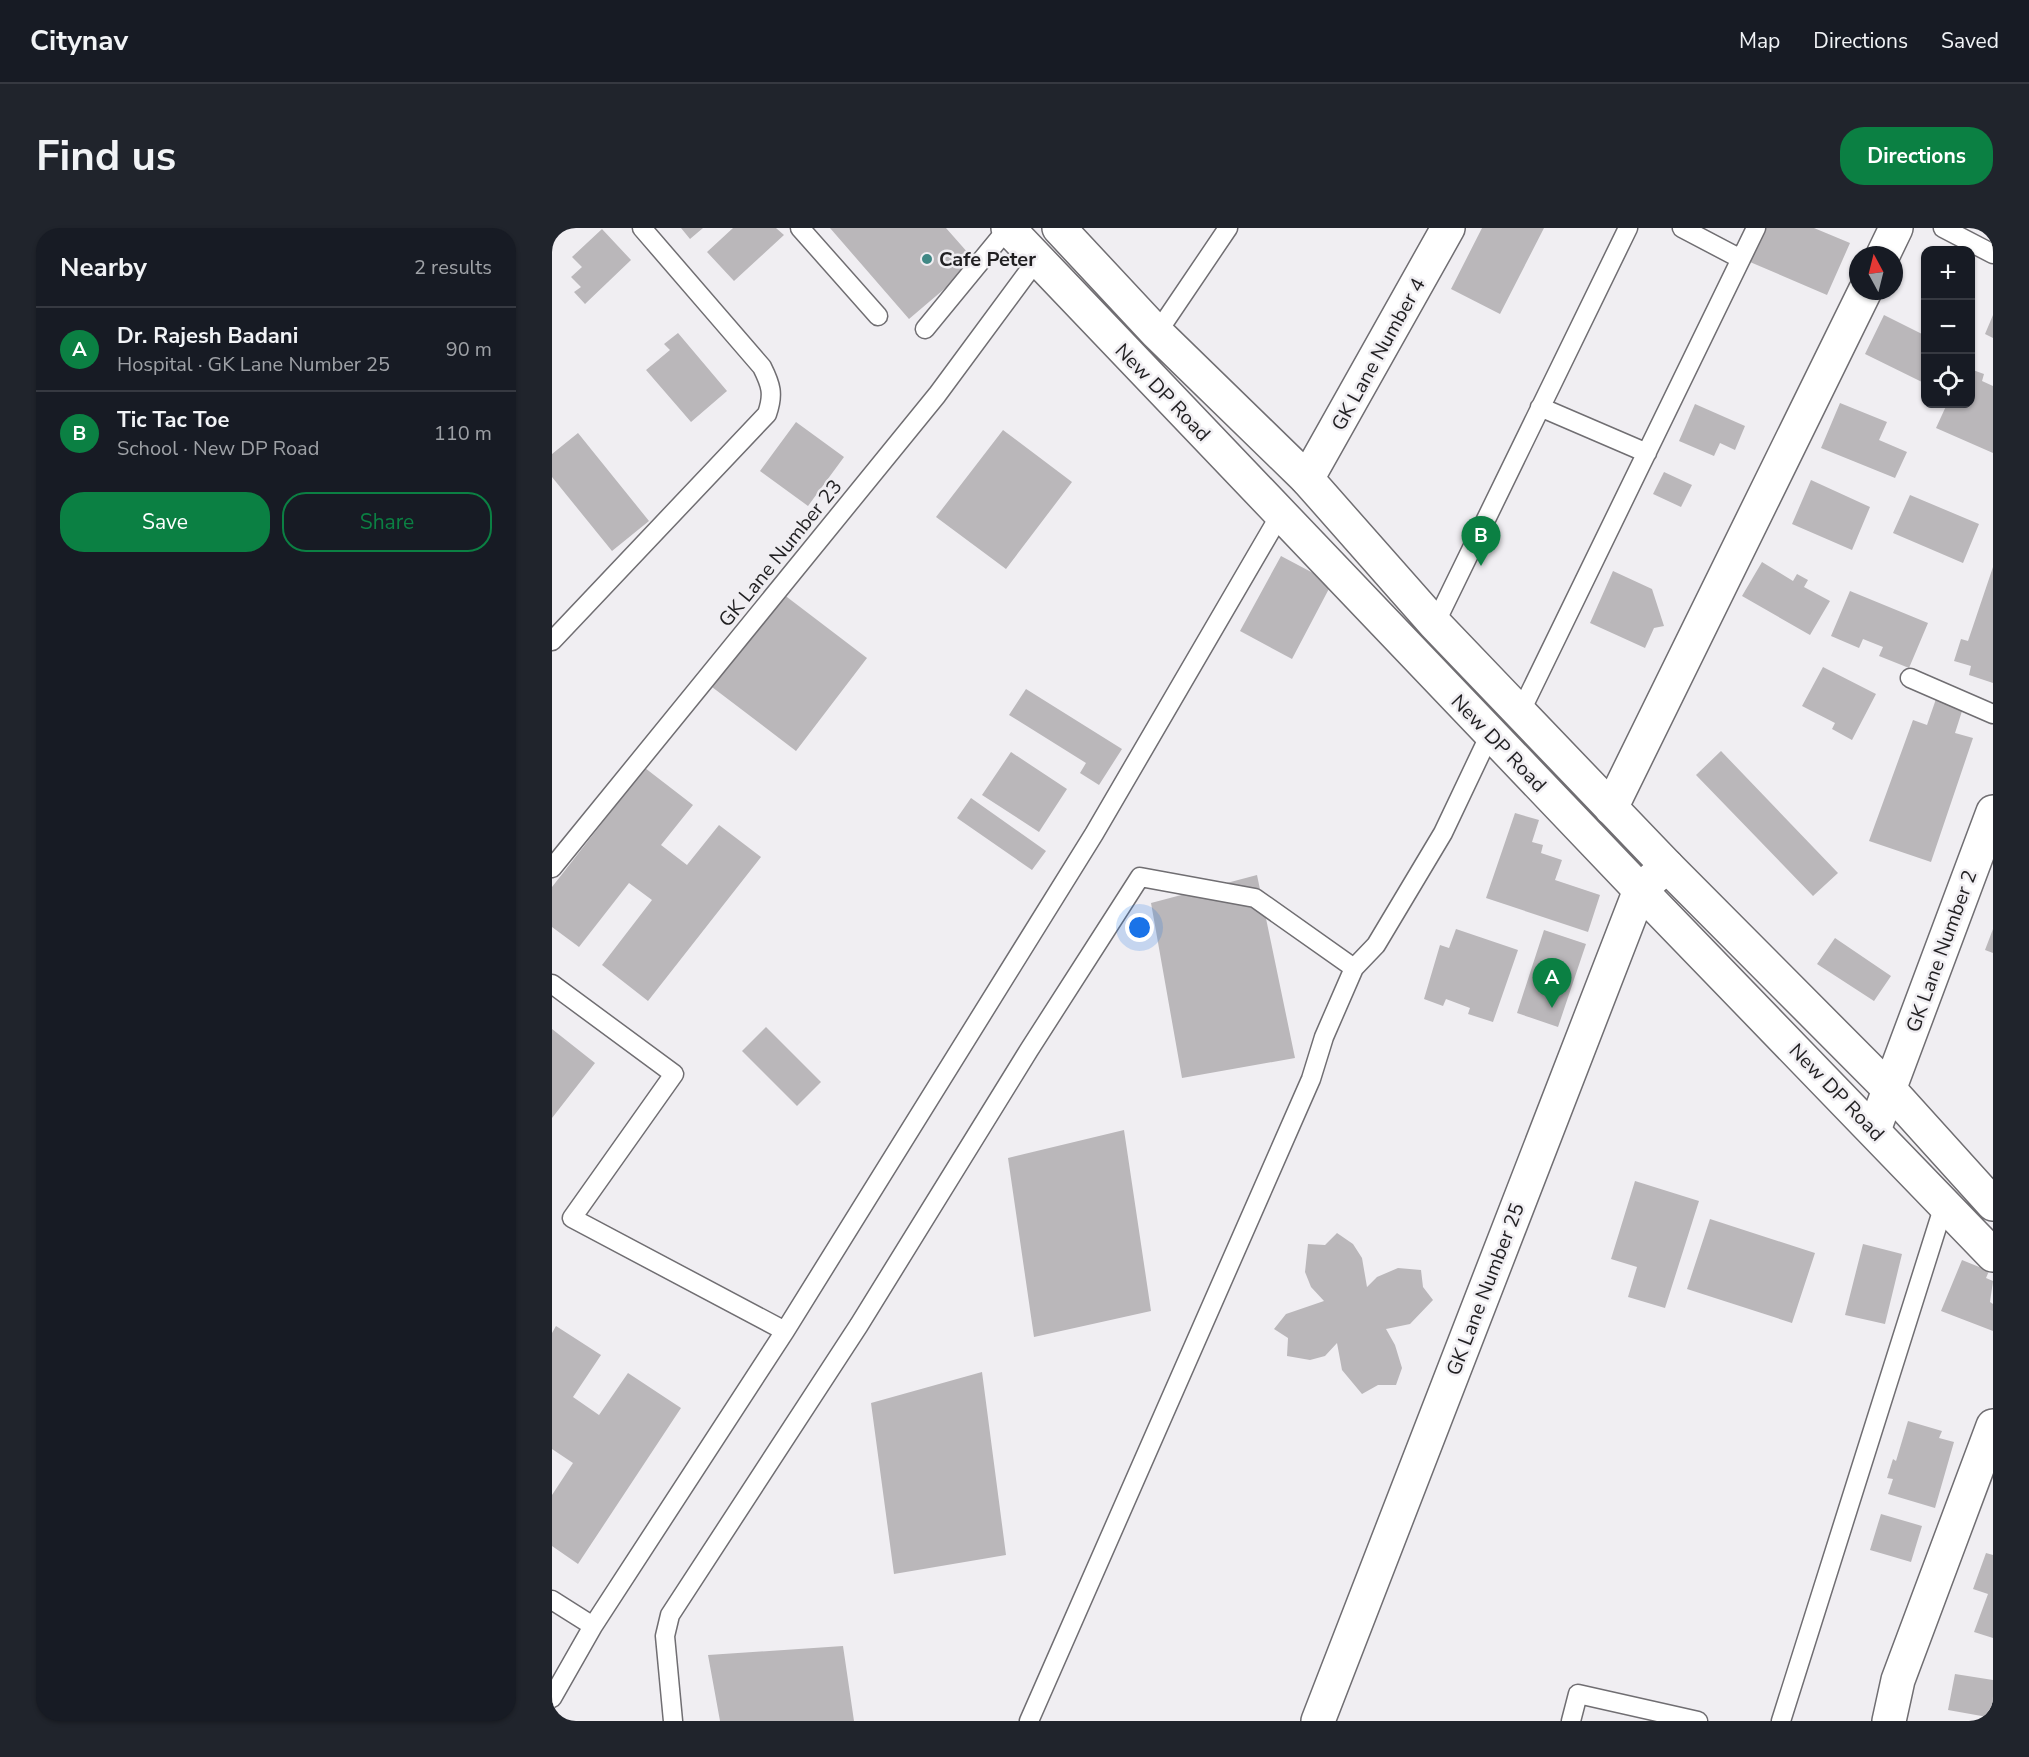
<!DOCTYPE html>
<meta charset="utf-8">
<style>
:root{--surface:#171b24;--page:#20242c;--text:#f1f3f6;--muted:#9ea1a6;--line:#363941;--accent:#0b8043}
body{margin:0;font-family:"Nunito Sans",sans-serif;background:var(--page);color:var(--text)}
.controls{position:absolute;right:18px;top:18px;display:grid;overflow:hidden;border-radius:12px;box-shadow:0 2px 4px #0004}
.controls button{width:54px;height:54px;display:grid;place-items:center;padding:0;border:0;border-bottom:2px solid var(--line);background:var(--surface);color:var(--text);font:30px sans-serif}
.compass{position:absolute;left:1297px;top:18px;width:54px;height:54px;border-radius:50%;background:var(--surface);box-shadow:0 2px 4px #0004;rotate:353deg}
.you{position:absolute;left:588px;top:700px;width:21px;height:21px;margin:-15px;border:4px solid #fff;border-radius:50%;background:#1a73e8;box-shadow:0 0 0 9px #1a73e833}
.badge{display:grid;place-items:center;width:39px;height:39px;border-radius:50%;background:var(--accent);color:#fff;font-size:20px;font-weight:700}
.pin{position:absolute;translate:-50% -50px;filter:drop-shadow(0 2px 3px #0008)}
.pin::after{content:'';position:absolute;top:32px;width:21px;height:18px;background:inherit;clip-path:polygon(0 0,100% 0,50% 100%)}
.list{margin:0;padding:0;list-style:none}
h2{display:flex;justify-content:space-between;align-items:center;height:78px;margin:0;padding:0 24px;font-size:26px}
h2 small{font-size:20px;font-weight:400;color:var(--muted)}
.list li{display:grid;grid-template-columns:39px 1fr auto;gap:18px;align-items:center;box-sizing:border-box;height:84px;padding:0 24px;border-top:2px solid var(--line)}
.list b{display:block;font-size:22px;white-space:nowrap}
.list p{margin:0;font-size:20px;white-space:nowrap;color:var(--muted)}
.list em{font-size:20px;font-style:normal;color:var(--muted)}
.actions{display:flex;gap:12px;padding:18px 24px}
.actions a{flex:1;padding:14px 0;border:2px solid var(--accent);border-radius:24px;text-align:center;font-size:21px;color:var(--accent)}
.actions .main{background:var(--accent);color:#fff}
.icon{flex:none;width:33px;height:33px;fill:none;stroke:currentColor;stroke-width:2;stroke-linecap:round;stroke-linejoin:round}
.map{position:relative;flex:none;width:1441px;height:1493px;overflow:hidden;border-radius:24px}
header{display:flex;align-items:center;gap:36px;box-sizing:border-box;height:84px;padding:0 30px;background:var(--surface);border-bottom:2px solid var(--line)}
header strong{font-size:28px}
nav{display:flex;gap:33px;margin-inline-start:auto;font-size:21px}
.intro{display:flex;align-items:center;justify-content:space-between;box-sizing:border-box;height:144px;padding:0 36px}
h1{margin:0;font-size:42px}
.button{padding:15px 27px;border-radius:24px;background:var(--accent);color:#fff;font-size:21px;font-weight:700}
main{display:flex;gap:36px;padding:0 36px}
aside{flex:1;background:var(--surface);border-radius:24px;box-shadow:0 2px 4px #0004}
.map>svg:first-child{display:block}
.building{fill:#bab7ba}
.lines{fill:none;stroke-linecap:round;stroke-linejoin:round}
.service-casing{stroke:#706e72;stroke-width:21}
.minor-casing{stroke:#706e72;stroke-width:36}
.tertiary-casing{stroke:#706e72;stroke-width:36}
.secondary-casing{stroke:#706e72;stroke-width:36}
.service{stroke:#fff;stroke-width:18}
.minor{stroke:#fff;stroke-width:33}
.tertiary{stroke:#fff;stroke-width:33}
.secondary{stroke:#fff;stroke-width:33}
.poi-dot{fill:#408885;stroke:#f0eef2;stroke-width:2}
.labels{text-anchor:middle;stroke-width:5;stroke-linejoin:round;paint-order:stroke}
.poi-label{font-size:20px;font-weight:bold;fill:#201f21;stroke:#f0eef2;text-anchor:start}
.street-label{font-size:20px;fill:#201f21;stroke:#f0eef2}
</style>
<header>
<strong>Citynav</strong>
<nav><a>Map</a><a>Directions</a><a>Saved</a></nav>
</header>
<div class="intro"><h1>Find us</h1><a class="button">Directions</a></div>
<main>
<aside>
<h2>Nearby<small>2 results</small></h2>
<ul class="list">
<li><span class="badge">A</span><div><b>Dr. Rajesh Badani</b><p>Hospital · GK Lane Number 25</p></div><em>90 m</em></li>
<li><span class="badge">B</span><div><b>Tic Tac Toe</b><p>School · New DP Road</p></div><em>110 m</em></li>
</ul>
<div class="actions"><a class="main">Save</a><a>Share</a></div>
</aside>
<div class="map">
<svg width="1441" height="1493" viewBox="0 0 1441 1493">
<rect width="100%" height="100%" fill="#f0eef2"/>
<path class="building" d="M129,0H151L138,11Z
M181,0H224L232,7L182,53L155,24Z
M278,0H394L424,34L357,91Z
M930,0H992L948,86L899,61Z
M1213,0H1262L1298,15L1275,67L1198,34Z
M50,1L79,32L33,76L22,64L29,59L19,49L30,39L20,29Z
M1332,87L1374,108V156L1313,126Z
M1441,87V110L1433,106Z
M126,105L175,163L139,194L94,142L118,122L112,116Z
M1418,141L1432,146L1430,153L1441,158V225L1384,200L1395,176H1418Z
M1288,175L1335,194L1327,212L1355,224L1343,250L1269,220Z
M1143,176L1193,198L1183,222L1168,215L1162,228L1127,213Z
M244,194L292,229L256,278L208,243Z
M451,202L520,254L454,341L384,289Z
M26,205L97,293L60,323L0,249V226Z
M1112,244L1140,257L1129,279L1101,266Z
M1259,252L1318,279L1300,322L1240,296Z
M1358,267L1427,296L1411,335L1341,305Z
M729,328L780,355L740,431L688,403Z
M1210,334L1241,353L1245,346L1256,352L1252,359L1278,373L1258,407L1190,368Z
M1441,339V455L1417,447L1419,438L1402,433L1409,411L1416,413Z
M1061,343L1100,361L1112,398L1102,400L1093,420L1038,395Z
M1298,363L1376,395L1357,440L1327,428L1331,419L1311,411L1307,420L1279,408Z
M231,366L315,430L244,523L160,459Z
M1271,439L1324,466L1300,512L1280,501L1283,495L1250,478Z
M474,461L570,521L547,557L528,545L534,535L457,487Z
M1384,471L1411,480L1403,505L1421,510L1379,634L1317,613L1361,492L1375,497Z
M1169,523L1286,645L1261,668L1144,547Z
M459,524L515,561L487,604L430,567Z
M93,540L141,577L109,617L135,637L167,597L209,629L96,773L50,737L100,672L77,655L27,719L0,699V659Z
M419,570L494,623L480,642L405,590Z
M963,585L987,592L980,614L991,617L989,625L1010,632L1003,652L1048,667L1036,704L934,670Z
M705,647L743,830L630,850L599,675Z
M904,701L966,722L941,794L916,786L918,780L894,771L891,778L872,771L888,717L897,720Z
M1441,701V725L1433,722Z
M992,702L1034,716L1006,799L965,785Z
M1283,710L1339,748L1322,773L1265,736Z
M214,799L269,854L245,878L190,823Z
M0,801L43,835L0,890Z
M572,902L599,1083L482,1109L456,930Z
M1083,953L1147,973L1113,1080L1076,1069L1085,1039L1059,1031Z
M1158,991L1263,1025L1240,1095L1135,1061Z
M785,1005L801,1016L810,1030L815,1059L825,1049L846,1040L869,1042L871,1059L881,1072L858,1096L834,1101L843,1117L850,1140L844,1157H826L810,1166L790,1142L785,1115L773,1128L758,1132L735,1128L736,1110L722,1101L734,1086L772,1073L759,1059L753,1044L756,1016L773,1017Z
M1311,1016L1350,1026L1333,1096L1293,1087Z
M1410,1032L1437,1043L1434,1050L1441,1053L1438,1074L1441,1076V1103L1389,1083Z
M4,1098L49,1127L21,1169L47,1187L76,1145L129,1180L26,1336L0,1318V1267L21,1235L0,1221V1105Z
M430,1144L454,1327L342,1346L319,1175Z
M1356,1193L1390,1203L1387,1210L1402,1214L1383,1280L1336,1266L1341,1251L1335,1250L1341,1231L1344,1233Z
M1329,1286L1370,1298L1359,1334L1318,1322Z
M1434,1325L1441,1327V1410L1422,1404L1436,1366L1421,1361Z
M291,1418L302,1493H168L156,1427Z
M1403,1446L1441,1452V1490L1396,1482Z"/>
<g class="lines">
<g class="service-casing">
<path id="service" d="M248,0L326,88
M1130,0L1189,31
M1391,0L1441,26
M373,101L456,0
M605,105L676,0
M988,179L1095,225
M883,396L1076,0
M0,413L215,186C222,166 219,157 210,139L90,0
M1358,450L1441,486
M968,485L1204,0
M0,640L385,167L484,33
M0,756L122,846L20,990L233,1103
M0,1372L41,1398
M0,1470L41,1398L233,1103L542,606L728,287
M121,1493L113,1408L118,1387L307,1097L477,822L588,649L703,670L802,740
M477,1493L759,851L772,809L802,740L824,717L891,605L938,506
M1019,1493L1026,1466L1146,1493
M1229,1493L1392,977"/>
</g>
<g class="minor-casing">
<path id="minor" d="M1331,27L1344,0
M755,251L896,0
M1059,580L1313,63
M766,1493L1088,662L1115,638
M1337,1493L1346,1452L1441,1198"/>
</g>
<g class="tertiary-casing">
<path id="tertiary" d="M1322,902L1441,584"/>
</g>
<g class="secondary-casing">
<path id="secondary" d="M456,0L1088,662L1441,1027
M507,0L605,105L755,251L883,396L1115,638L1338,862L1441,976"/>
</g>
<use href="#service" class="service"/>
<use href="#minor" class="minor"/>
<use href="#tertiary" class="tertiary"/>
<use href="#secondary" class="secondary"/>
</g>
<circle class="poi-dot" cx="375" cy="31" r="6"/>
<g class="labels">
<g class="poi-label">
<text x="387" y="38">Cafe Peter</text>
</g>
<g class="street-label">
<text transform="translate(826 126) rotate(-61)" y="7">GK Lane Number 4</text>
<text transform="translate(611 164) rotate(46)" y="7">New DP Road</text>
<text transform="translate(228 325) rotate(-51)" y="7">GK Lane Number 23</text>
<text transform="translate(947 515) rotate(46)" y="7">New DP Road</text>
<text transform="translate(1389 723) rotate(-70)" y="7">GK Lane Number 2</text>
<text transform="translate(1285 864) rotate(46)" y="7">New DP Road</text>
<text transform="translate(933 1061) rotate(-69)" y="7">GK Lane Number 25</text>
</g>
</g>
</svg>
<div class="controls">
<button>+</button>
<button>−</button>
<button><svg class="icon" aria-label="locate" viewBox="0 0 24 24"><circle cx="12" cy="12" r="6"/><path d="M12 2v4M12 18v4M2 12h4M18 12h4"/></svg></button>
</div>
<svg class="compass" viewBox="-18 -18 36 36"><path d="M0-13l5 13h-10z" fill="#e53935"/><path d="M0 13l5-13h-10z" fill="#9ea1a6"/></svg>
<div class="you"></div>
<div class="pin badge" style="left:1000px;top:780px">A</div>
<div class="pin badge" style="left:929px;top:338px">B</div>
</div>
</main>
